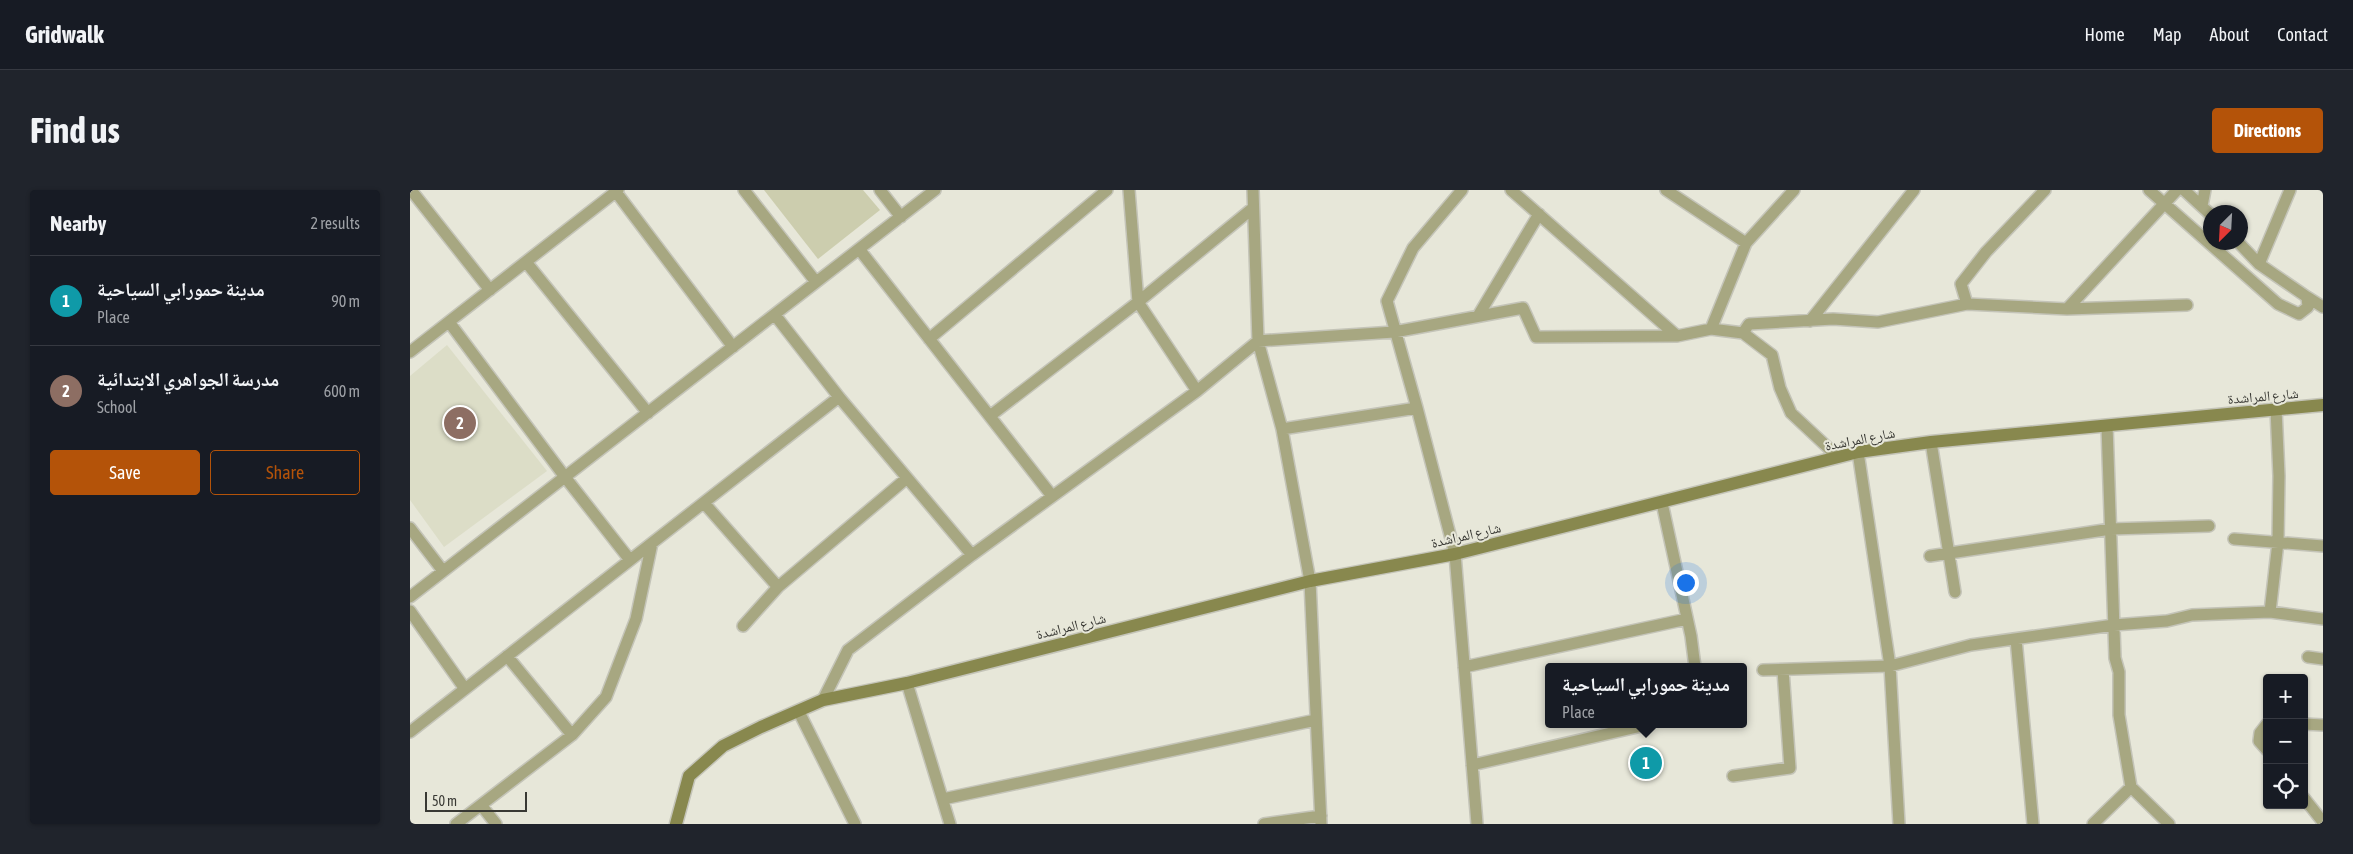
<!DOCTYPE html>
<meta charset="utf-8">
<style>
:root{--surface:#171b24;--page:#20242c;--text:#f1f3f6;--muted:#9ea1a6;--line:#363941;--accent:#b45309}
body{margin:0;font-family:"Asap Condensed","Noto Naskh Arabic",sans-serif;background:var(--page);color:var(--text)}
.controls{position:absolute;right:15px;bottom:15px;display:grid;overflow:hidden;border-radius:5px;box-shadow:0 1px 4px #0004}
.controls button{width:45px;height:45px;display:grid;place-items:center;padding:0;border:0;border-bottom:1px solid var(--line);background:var(--surface);color:var(--text);font:25px sans-serif}
.compass{position:absolute;left:1793px;top:15px;width:45px;height:45px;border-radius:50%;background:var(--surface);box-shadow:0 1px 4px #0004;rotate:204deg}
.scale{position:absolute;left:15px;bottom:12px;width:102px;box-sizing:border-box;padding-left:5px;border:2px solid #393934;border-top:0;font-size:14px;line-height:18px;white-space:nowrap;color:#393934;-webkit-text-stroke:4px #e7e7d9;paint-order:stroke}
.you{position:absolute;left:1275px;top:392px;width:18px;height:18px;margin:-12px;border:4px solid #fff;border-radius:50%;background:#1a73e8;box-shadow:0 0 0 8px #1a73e833}
.badge{display:grid;place-items:center;width:32px;height:32px;border-radius:50%;background:var(--accent);color:#fff;font-size:16px;font-weight:700}
.pin{position:absolute;translate:-50% -50%;border:2px solid #fff;box-shadow:0 1px 5px #0006}
.popup{position:absolute;left:1135px;top:473px;width:202px;height:65px;box-sizing:border-box;display:grid;place-content:center;border-radius:5px;background:var(--surface);filter:drop-shadow(0 1px 4px #0005);font-size:16px;white-space:nowrap;color:var(--muted)}
.popup b{font-size:19px;color:var(--text)}
.popup::after{content:'';position:absolute;left:50%;top:100%;margin-left:-10px;border:10px solid transparent;border-top-color:var(--surface)}
.list{margin:0;padding:0;list-style:none}
h2{display:flex;justify-content:space-between;align-items:center;height:65px;margin:0;padding:0 20px;font-size:21px}
h2 small{font-size:16px;font-weight:400;color:var(--muted)}
.list li{display:grid;grid-template-columns:32px 1fr auto;gap:15px;align-items:center;box-sizing:border-box;height:90px;padding:0 20px;border-top:1px solid var(--line)}
.list b{display:block;font-size:19px;white-space:nowrap}
.list p{margin:0;font-size:16px;white-space:nowrap;color:var(--muted)}
.list em{font-size:16px;font-style:normal;color:var(--muted)}
.actions{display:flex;gap:10px;padding:15px 20px}
.actions a{flex:1;padding:11px 0;border:1px solid var(--accent);border-radius:5px;text-align:center;font-size:18px;color:var(--accent)}
.actions .main{background:var(--accent);color:#fff}
.icon{flex:none;width:28px;height:28px;fill:none;stroke:currentColor;stroke-width:2;stroke-linecap:round;stroke-linejoin:round}
.map{position:relative;flex:none;width:1913px;height:634px;overflow:hidden;border-radius:5px}
header{display:flex;align-items:center;gap:30px;box-sizing:border-box;height:70px;padding:0 25px;background:var(--surface);border-bottom:1px solid var(--line)}
header strong{font-size:24px}
nav{display:flex;gap:28px;margin-inline-start:auto;font-size:18px}
.intro{display:flex;align-items:center;justify-content:space-between;box-sizing:border-box;height:120px;padding:0 30px}
h1{margin:0;font-size:35px}
.button{padding:12px 22px;border-radius:5px;background:var(--accent);color:#fff;font-size:18px;font-weight:700}
main{display:flex;gap:30px;padding:0 30px}
aside{flex:1;background:var(--surface);border-radius:5px;box-shadow:0 1px 4px #0004}
.map>svg:first-child{display:block}
.built{fill:#dcddc7}
.green{fill:#cccdae}
.lines{fill:none;stroke-linecap:round;stroke-linejoin:round}
.street-casing{stroke:#c4c4b8;stroke-width:14}
.secondary-casing{stroke:#c4c4b8;stroke-width:15}
.street{stroke:#a7a781;stroke-width:11}
.secondary{stroke:#88884e;stroke-width:12}
.labels{text-anchor:middle;stroke-width:4;stroke-linejoin:round;paint-order:stroke}
.street-label{font-size:14px;fill:#393934;stroke:#e7e7d9}
</style>
<header>
<strong>Gridwalk</strong>
<nav><a>Home</a><a>Map</a><a>About</a><a>Contact</a></nav>
</header>
<div class="intro"><h1>Find us</h1><a class="button">Directions</a></div>
<main>
<aside>
<h2>Nearby<small>2 results</small></h2>
<ul class="list">
<li><span class="badge" style="background:#0f9aa8">1</span><div><b>مدينة حمورابي السياحية</b><p>Place</p></div><em>90 m</em></li>
<li><span class="badge" style="background:#8d6e63">2</span><div><b>مدرسة الجواهري الابتدائية</b><p>School</p></div><em>600 m</em></li>
</ul>
<div class="actions"><a class="main">Save</a><a>Share</a></div>
</aside>
<div class="map">
<svg width="1913" height="634" viewBox="0 0 1913 634">
<rect width="100%" height="100%" fill="#e7e7d9"/>
<path class="built" d="M37,155L137,281L34,357L0,310V186Z"/>
<path class="green" d="M354,0H453L470,20L408,69Z"/>
<g class="lines">
<g class="street-casing">
<path id="street" d="M1,0L80,100
M334,0L406,92
M470,0L491,27
M719,0L728,112L787,201
M843,0L848,151L872,239L900,391L911,634
M1101,0L1267,146
M1256,0L1336,53
M1739,0L1868,114L1889,124L1898,117L1897,107L1849,74L1828,52
M1774,0L1800,24
M206,2L323,157
M1792,16L1795,0
M449,59L642,306
M116,72L238,223
M1849,74L1880,0
M1897,107L1913,117
M1557,114L1551,94L1576,62L1635,0
M1657,119L1767,0
M365,125L429,207L562,365
M1068,126L1129,24
M1400,131L1504,0
M39,132L155,287L220,370
M1301,139L1333,143L1362,165L1370,198L1381,223L1428,267
M1333,143L1339,134L1423,129L1468,132L1557,114L1657,119L1777,115
M519,149L697,0
M0,162L208,0
M1007,218L977,111L1003,58L1052,0
M580,226L728,112L843,18
M1697,236L1705,468L1709,482V525L1721,597L1759,634
M872,239L1007,218L1045,364L1067,634
M1521,252L1545,402
M1448,262L1480,476L1489,634
M294,313L368,397
M1252,313L1281,446L1285,477
M0,338L33,381
M1824,349L1913,356
M1520,366L1701,339L1799,336
M0,407L525,0
M0,421L55,499
M1860,422L1868,352L1869,286L1866,219
M333,436L368,397L497,288
M1606,449L1623,634
M97,466L162,545
M1898,467L1913,469
M1054,477L1277,429
M1353,480L1480,476L1561,455L1704,435L1757,431L1782,425L1860,422L1913,429
M497,493L540,634
M413,510L438,460L562,365L787,201L848,151L984,142L1113,118L1126,147L1267,146L1301,139L1336,53L1384,0
M389,522L445,634
M1857,534L1850,543L1849,551L1857,560
M1894,534L1913,535
M0,542L429,207
M1062,575L1240,534
M1323,586L1380,578L1373,480
M1894,608L1913,632
M533,609L906,530
M71,615L86,634
M46,634L162,545L196,507L226,429L242,353
M854,634L911,626
M1683,634L1721,597"/>
</g>
<g class="secondary-casing">
<path id="secondary" d="M266,634L279,586L313,556L351,537L413,510L497,493L900,391L1045,364L1448,262L1521,252L1913,215"/>
</g>
<use href="#street" class="street"/>
<use href="#secondary" class="secondary"/>
</g>
<g class="labels">
<g class="street-label">
<text transform="translate(1853 206) rotate(-5)" y="5">شارع المراشدة</text>
<text transform="translate(1450 249) rotate(-11)" y="5">شارع المراشدة</text>
<text transform="translate(1056 345) rotate(-13)" y="5">شارع المراشدة</text>
<text transform="translate(661 436) rotate(-14)" y="5">شارع المراشدة</text>
</g>
</g>
</svg>
<div class="controls">
<button>+</button>
<button>−</button>
<button><svg class="icon" aria-label="locate" viewBox="0 0 24 24"><circle cx="12" cy="12" r="6"/><path d="M12 2v4M12 18v4M2 12h4M18 12h4"/></svg></button>
</div>
<svg class="compass" viewBox="-18 -18 36 36"><path d="M0-13l5 13h-10z" fill="#e53935"/><path d="M0 13l5-13h-10z" fill="#9ea1a6"/></svg>
<div class="scale">50 m</div>
<div class="you"></div>
<div class="pin badge" style="left:1236px;top:573px;background:#0f9aa8">1</div>
<div class="popup"><b>مدينة حمورابي السياحية</b>Place</div>
<div class="pin badge" style="left:50px;top:233px;background:#8d6e63">2</div>
</div>
</main>
